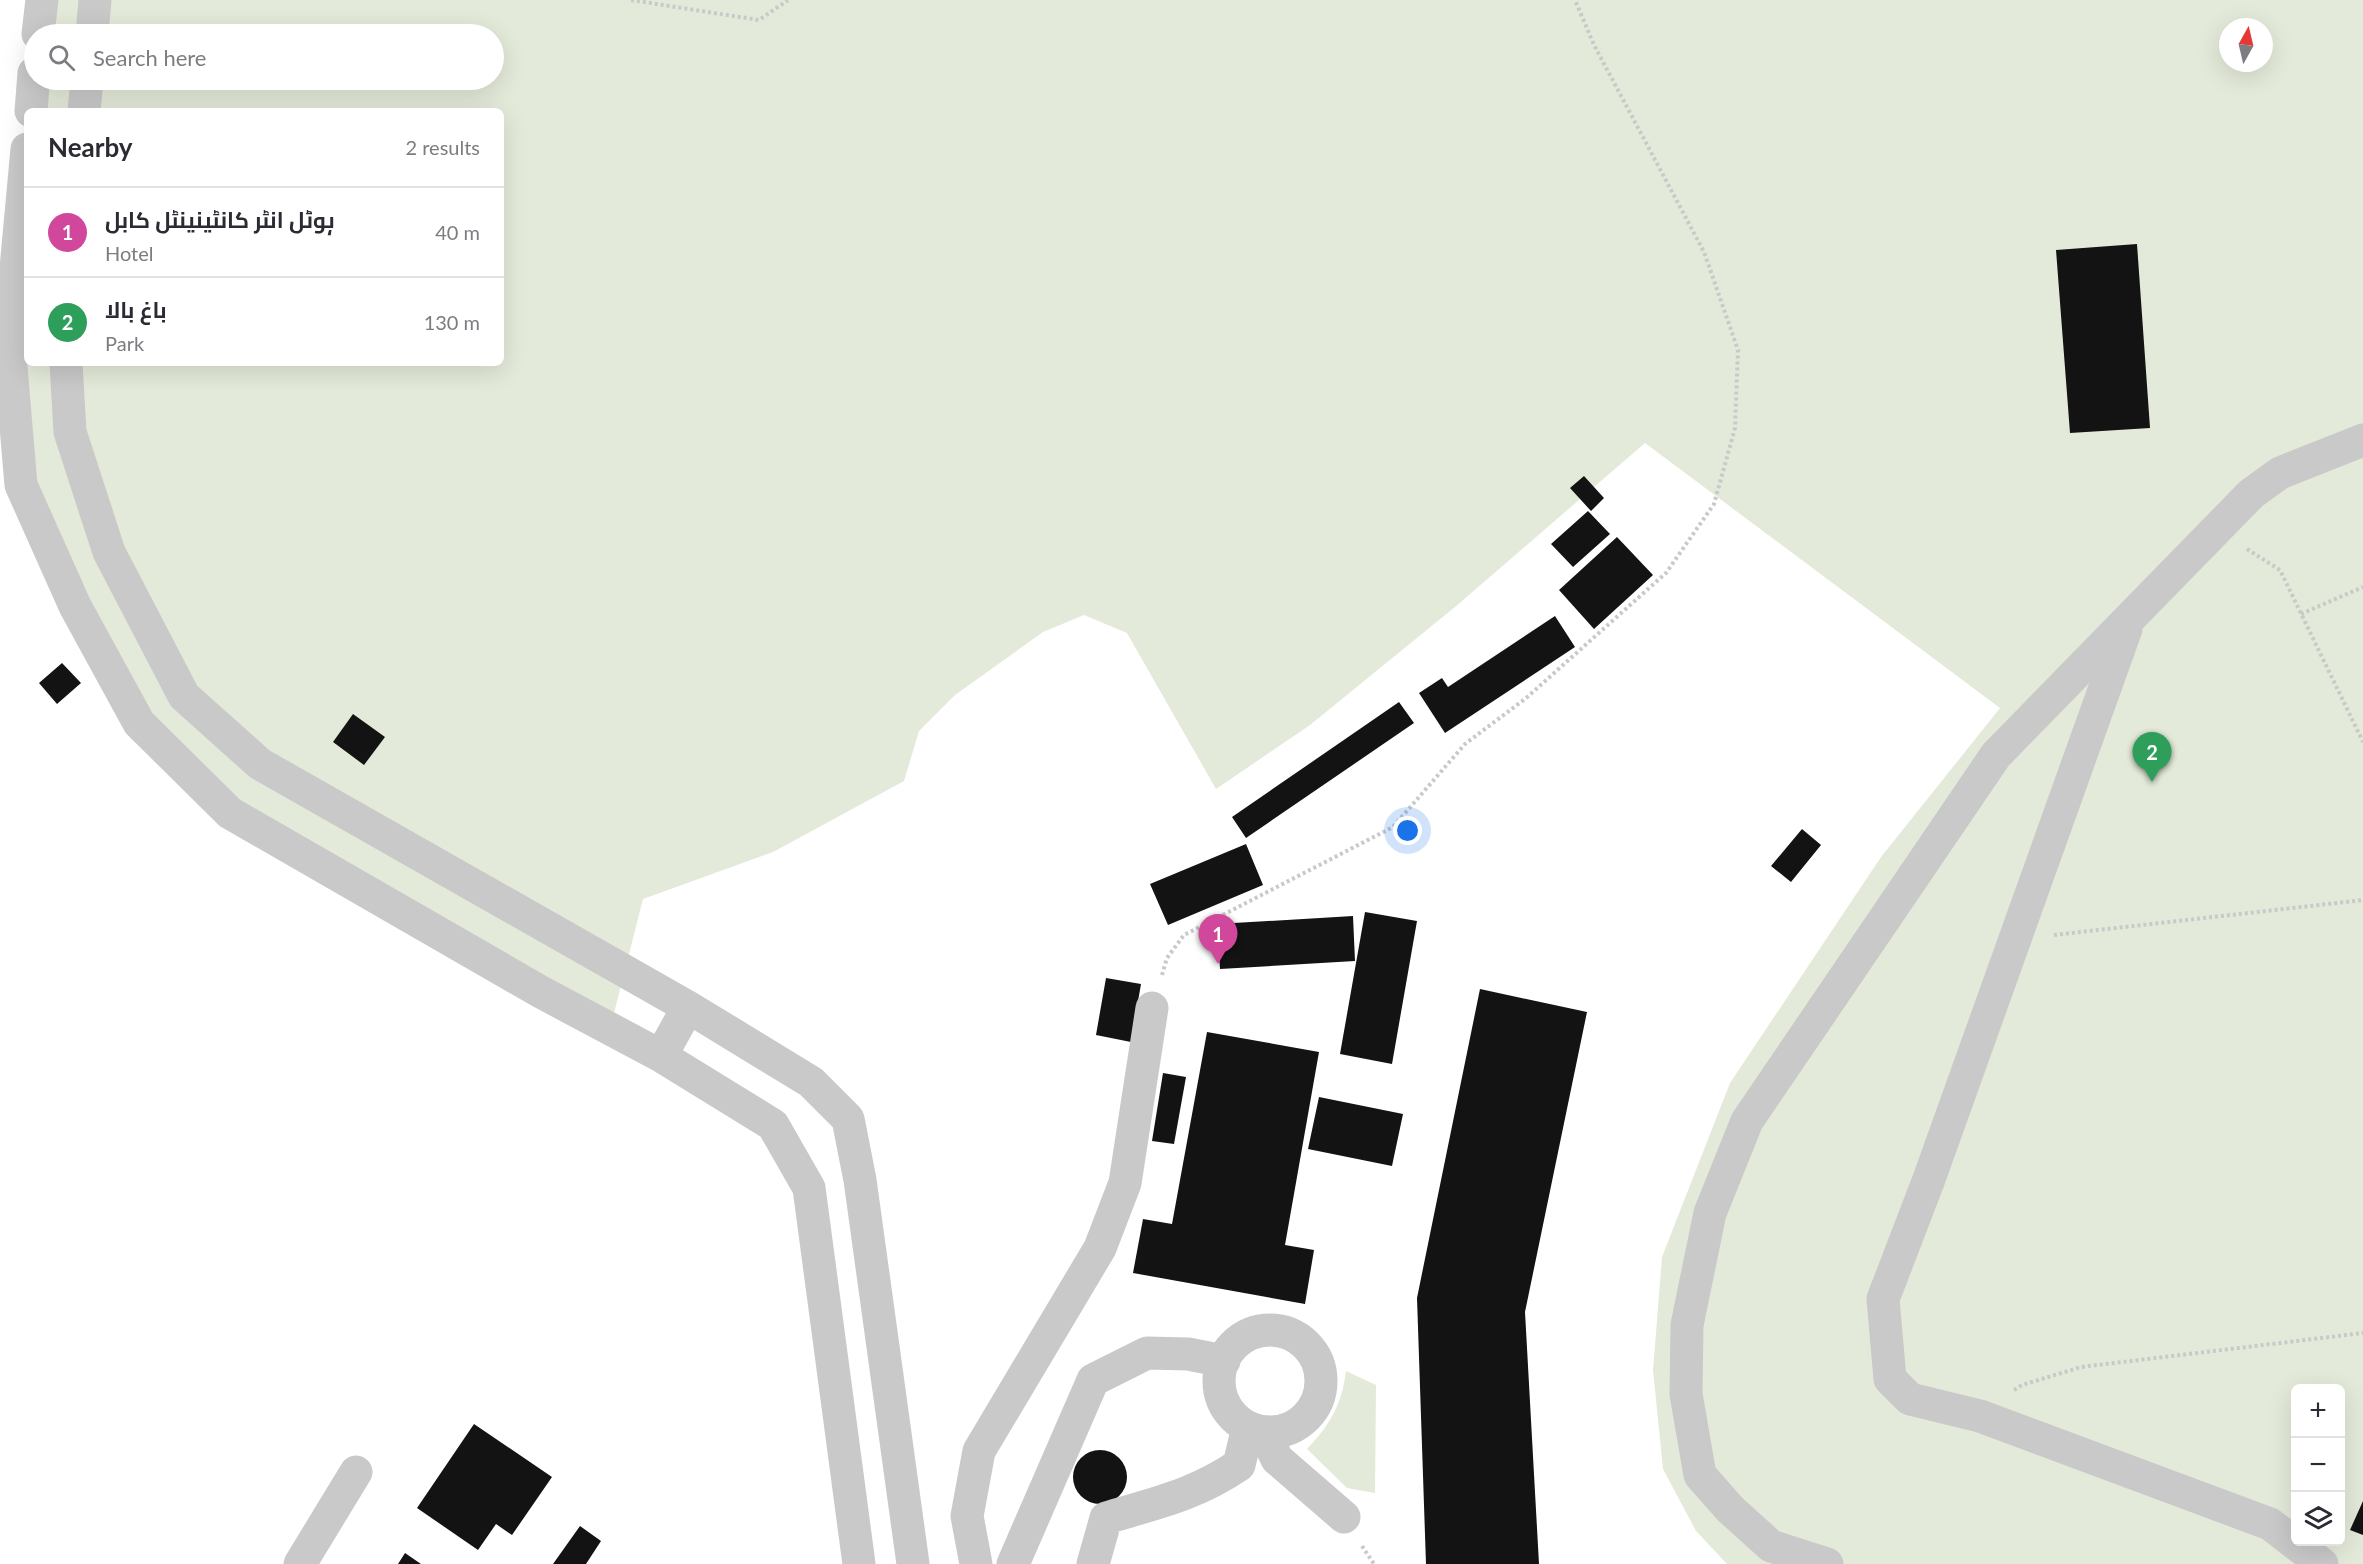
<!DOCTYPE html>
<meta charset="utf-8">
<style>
:root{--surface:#fff;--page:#f7f7f7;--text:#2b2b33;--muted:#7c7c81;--line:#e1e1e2;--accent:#e52c49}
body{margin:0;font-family:Lato,Cairo,sans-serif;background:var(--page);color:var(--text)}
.controls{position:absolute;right:18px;bottom:18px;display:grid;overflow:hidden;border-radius:9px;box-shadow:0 6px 24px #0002}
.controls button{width:54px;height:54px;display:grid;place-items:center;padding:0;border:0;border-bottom:2px solid var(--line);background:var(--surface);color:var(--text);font:30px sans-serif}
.compass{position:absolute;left:2219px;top:18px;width:54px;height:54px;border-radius:50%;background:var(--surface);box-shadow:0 6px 24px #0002;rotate:8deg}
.you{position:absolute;left:1408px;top:831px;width:21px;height:21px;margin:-15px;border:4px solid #fff;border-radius:50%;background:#1a73e8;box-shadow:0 0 0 9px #1a73e833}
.badge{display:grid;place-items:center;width:39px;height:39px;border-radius:50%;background:var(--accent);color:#fff;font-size:20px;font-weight:700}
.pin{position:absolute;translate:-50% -50px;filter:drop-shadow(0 2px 3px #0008)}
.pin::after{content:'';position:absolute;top:32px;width:21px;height:18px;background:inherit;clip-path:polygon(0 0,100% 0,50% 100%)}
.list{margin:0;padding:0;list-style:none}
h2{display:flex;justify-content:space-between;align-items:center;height:78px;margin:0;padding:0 24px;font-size:26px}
h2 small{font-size:20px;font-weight:400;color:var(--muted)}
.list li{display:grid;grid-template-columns:39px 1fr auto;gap:18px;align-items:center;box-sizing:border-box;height:90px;padding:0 24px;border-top:2px solid var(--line)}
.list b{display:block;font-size:22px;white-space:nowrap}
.list p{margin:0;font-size:20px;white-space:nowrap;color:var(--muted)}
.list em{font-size:20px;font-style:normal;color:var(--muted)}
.icon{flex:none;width:33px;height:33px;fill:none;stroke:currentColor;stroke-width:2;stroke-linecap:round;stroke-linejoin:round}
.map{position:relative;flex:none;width:2363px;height:1564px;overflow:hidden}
.search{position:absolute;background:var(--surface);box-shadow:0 6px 24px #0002;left:24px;top:24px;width:480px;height:66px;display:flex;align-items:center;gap:15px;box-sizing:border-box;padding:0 21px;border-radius:33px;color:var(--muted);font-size:22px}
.panel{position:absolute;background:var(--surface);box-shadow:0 6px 24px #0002;left:24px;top:108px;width:480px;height:258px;border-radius:9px}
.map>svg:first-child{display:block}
.green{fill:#e4ead9;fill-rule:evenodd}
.building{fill:#131313}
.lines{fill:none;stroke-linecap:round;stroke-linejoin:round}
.path{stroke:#c9c9c9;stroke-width:4;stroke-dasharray:3 3;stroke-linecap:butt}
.minor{stroke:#c9c9c9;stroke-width:33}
</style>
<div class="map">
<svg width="2363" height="1564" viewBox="0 0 2363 1564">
<rect width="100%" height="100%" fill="#fff"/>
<path class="green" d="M42,0H2363V1564H1727L1696,1531L1663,1469L1653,1370L1662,1257L1730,1083L1881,857L2000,708L1645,443L1455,607L1310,725L1216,789L1127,633L1084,615L1043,632L955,695L919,731L904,781L773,852L643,899L610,1029L230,813L139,723L21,485L27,149V363H501V111H31L34,80H494V34H38ZM2228,27H2264V63H2228ZM2296,1388H2340V1542H2296Z
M1346,1371L1376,1385L1375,1493L1347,1488L1307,1449C1330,1425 1342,1404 1346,1371Z"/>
<path class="building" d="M2137,244L2150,428L2070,433L2056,250Z
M1584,476L1604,498L1591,511L1570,488Z
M1588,511L1610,534L1573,567L1551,544Z
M1617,537L1653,575L1594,629L1559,590Z
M1555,616L1575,647L1445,733L1419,693L1442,678L1448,687Z
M62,663L81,683L57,704L39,683Z
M1399,702L1414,723L1246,838L1232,817Z
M353,714L385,737L364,765L333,742Z
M1802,829L1821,845L1791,882L1771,866Z
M1246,844L1263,885L1168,925L1150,884Z
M1365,912L1417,921L1392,1064L1340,1054Z
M1353,916L1355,961L1220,969L1217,924Z
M1106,978L1141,984L1131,1042L1096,1035Z
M1480,989L1587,1012L1525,1312L1539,1564H1426L1417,1298Z
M1207,1032L1319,1052L1285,1245L1314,1250L1305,1304L1133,1273L1143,1219L1172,1224Z
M1163,1073L1186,1077L1174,1144L1152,1141Z
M1319,1097L1403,1114L1392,1166L1308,1149Z
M474,1424L552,1477L512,1535L496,1524L478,1550L417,1508Z
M1073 1477a27 27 0 1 1 54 0a27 27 0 1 1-54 0Z
M2363,1501V1535L2350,1530Z
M580,1526L601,1541L586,1564H553Z
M405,1553L421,1564H398Z"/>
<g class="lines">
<path class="path" d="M631,0L759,20L788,0
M2247,549L2280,570L2363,742
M2301,614L2363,587
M2054,935L2363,900
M1162,975L1167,958L1184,935L1393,827L1465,744L1525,699L1666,573L1714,504L1735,428L1738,350L1704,252L1594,45L1575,0
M2014,1390L2022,1385L2081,1367L2363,1333
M1362,1546L1374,1564"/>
<path class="minor" d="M38,34L42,0
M92,34L95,0
M31,111L34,73
M84,111L87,80
M27,149L9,344L21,485L75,606L139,723L230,813L541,992L661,1056L773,1125L809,1188L859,1564
M66,363L70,432L109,552L184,696L260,764L688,1007L811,1082L848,1119L860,1180L913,1564
M2126,629L1929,1179L1883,1299L1890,1379L1910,1399L1980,1416L2270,1524L2322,1564
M661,1056L688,1007
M1219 1381a51 51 0 1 1 102 0a51 51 0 1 1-102 0Z
M1264,1432L1277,1459L1344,1517
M300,1564L356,1472
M976,1564L967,1516L979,1451L1100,1248L1125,1183L1152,1008
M1013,1564L1093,1380L1147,1353L1188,1354L1224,1361
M1093,1564L1106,1518C1156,1503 1195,1495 1239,1465L1248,1427
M1827,1564L1771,1546L1730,1509L1700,1475L1686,1394L1687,1325L1710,1213L1747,1121L1996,755L2251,494L2280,473L2363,440"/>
</g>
</svg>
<div class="controls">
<button>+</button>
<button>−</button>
<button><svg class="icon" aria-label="layers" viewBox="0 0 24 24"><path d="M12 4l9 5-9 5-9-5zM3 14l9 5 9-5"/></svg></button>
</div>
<svg class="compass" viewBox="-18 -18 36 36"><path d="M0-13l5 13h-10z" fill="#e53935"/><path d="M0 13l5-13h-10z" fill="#7c7c81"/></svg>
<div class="you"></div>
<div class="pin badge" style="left:1218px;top:964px;background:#d1479c">1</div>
<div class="pin badge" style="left:2152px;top:782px;background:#2e9e5b">2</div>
<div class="search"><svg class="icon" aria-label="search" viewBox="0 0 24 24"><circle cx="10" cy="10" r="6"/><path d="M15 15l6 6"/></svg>Search here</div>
<section class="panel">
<h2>Nearby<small>2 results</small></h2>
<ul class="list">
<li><span class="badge" style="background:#d1479c">1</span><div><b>ہوٹل انٹر کانٹینینٹل کابل</b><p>Hotel</p></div><em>40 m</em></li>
<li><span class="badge" style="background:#2e9e5b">2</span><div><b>باغ بالا</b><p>Park</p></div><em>130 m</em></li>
</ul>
</section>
</div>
